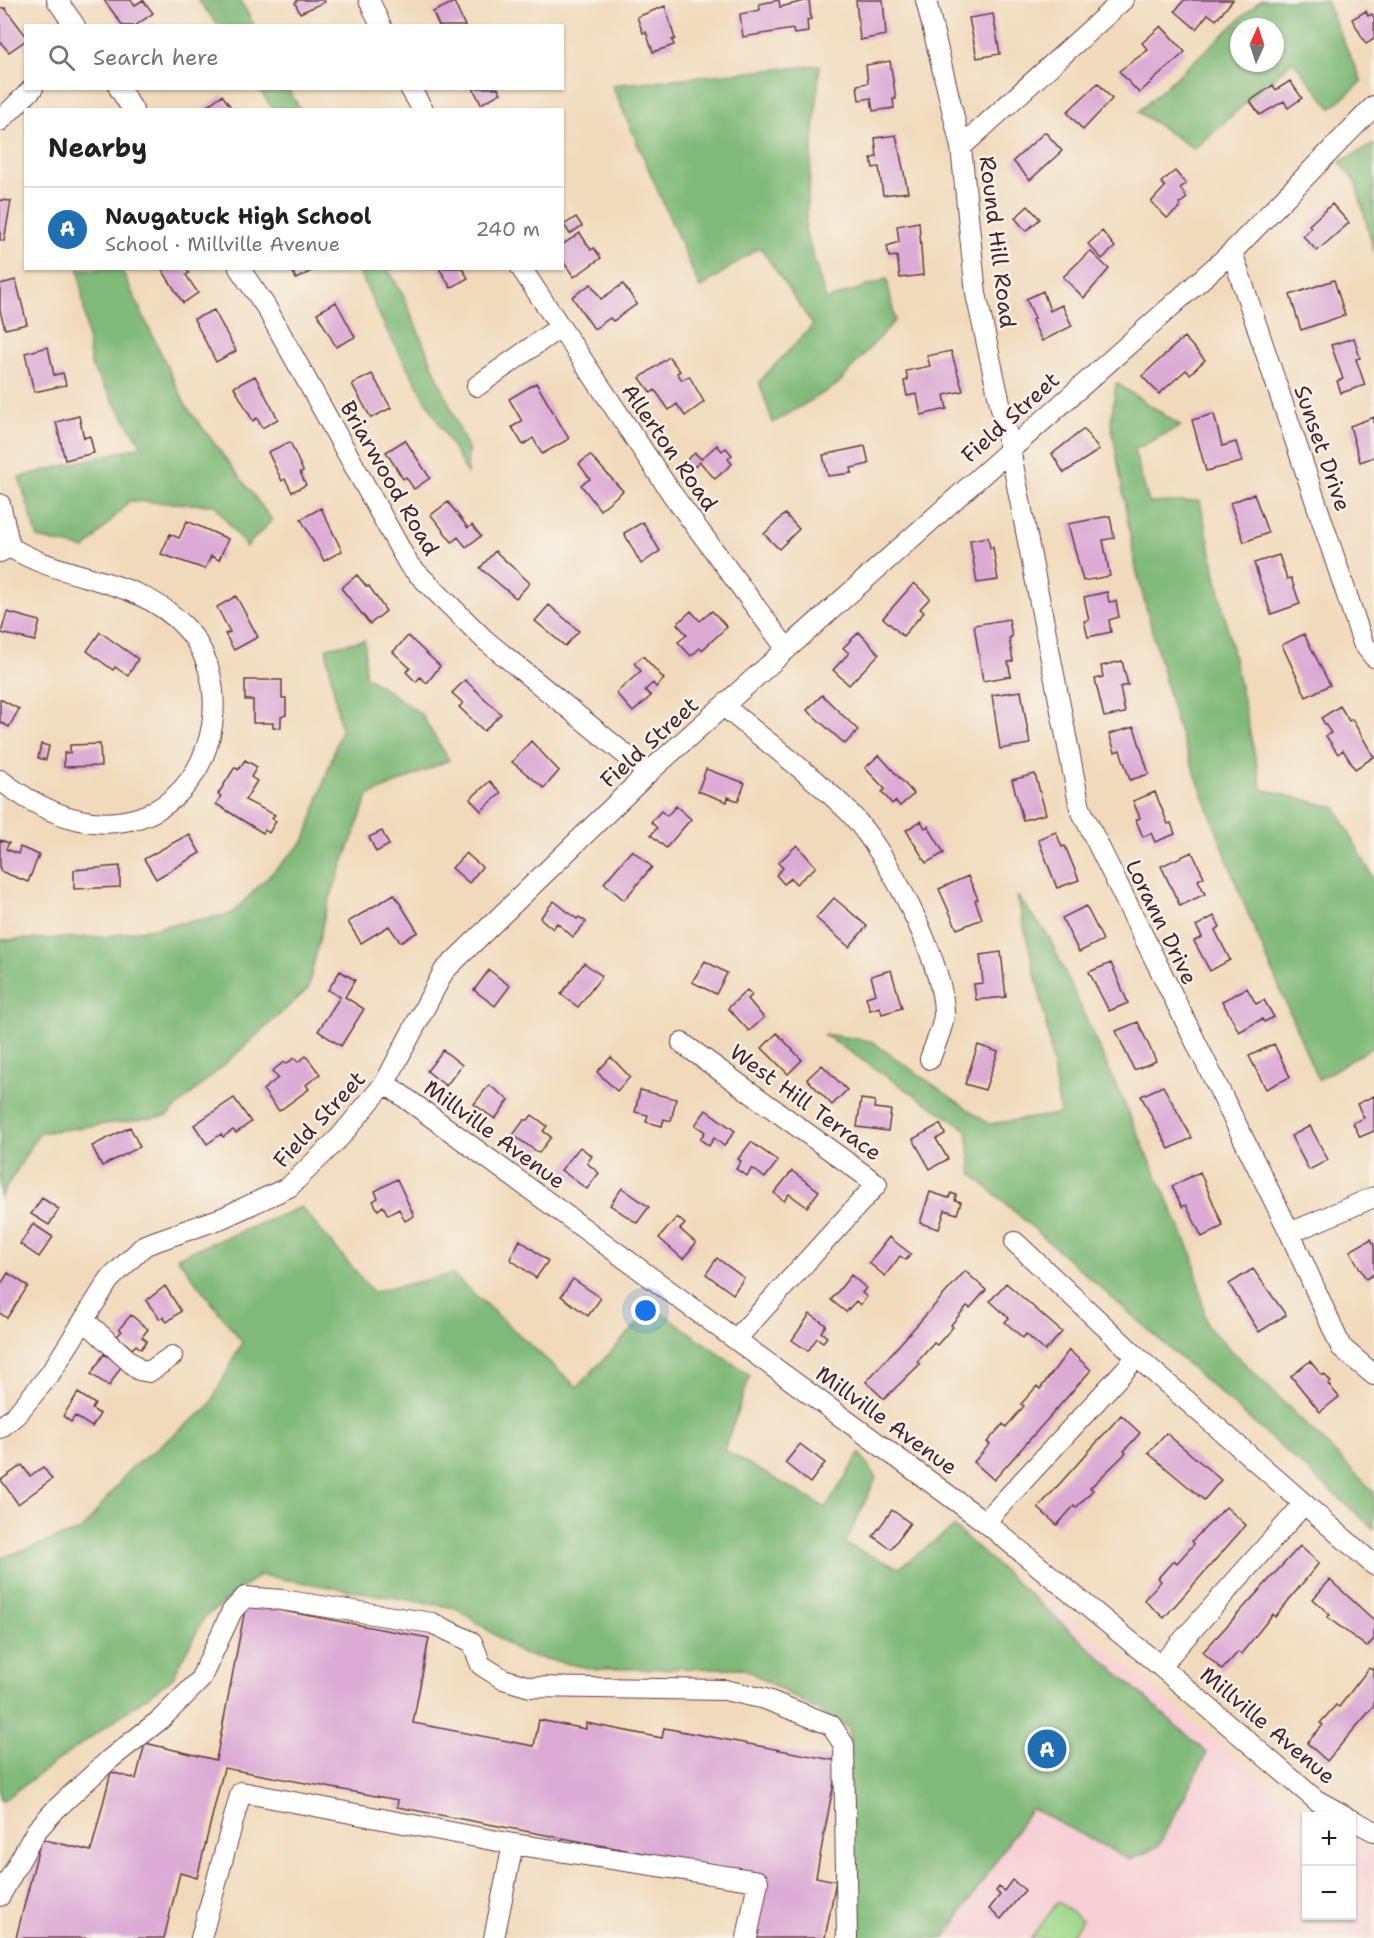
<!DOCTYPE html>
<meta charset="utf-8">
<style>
:root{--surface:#fff;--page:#f6f6f6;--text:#202124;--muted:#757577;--line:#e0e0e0;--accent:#1f6fb2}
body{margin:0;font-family:"Shantell Sans",sans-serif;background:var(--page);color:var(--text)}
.controls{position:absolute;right:18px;bottom:18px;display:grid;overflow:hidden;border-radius:0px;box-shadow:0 2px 4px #0004}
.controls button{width:54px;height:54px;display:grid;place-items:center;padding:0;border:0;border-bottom:2px solid var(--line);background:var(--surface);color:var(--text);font:30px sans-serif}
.compass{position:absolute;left:1230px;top:18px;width:54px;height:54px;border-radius:50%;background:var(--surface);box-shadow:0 2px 4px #0004;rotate:3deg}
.you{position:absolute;left:646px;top:1311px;width:21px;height:21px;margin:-15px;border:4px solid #fff;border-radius:50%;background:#1a73e8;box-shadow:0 0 0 9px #1a73e833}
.badge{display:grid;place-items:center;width:39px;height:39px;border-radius:50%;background:var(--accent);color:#fff;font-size:20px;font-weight:700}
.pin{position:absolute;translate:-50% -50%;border:3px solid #fff;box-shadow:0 2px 6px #0006}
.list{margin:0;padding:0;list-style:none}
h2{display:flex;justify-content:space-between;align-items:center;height:78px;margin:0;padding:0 24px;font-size:26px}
h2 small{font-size:20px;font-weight:400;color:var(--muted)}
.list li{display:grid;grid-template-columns:39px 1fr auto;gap:18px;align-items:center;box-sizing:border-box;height:84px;padding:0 24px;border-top:2px solid var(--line)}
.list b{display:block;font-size:22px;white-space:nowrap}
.list p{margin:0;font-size:20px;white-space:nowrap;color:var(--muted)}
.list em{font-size:20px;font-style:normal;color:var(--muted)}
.icon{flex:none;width:33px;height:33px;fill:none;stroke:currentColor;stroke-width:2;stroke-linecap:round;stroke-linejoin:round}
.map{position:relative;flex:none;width:1374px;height:1938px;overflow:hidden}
.search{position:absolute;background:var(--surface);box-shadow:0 2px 4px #0004;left:24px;top:24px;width:540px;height:66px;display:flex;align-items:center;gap:15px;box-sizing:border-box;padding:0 21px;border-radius:0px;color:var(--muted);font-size:22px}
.panel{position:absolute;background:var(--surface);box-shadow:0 2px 4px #0004;left:24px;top:108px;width:540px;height:162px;border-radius:0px}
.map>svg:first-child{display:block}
.built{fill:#f7cfd4}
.green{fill:#a1da8c;stroke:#767c5c;stroke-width:1.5}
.forest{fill:#80ba78;stroke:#656c52;stroke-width:1.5;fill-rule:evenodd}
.building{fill:#dbaad5}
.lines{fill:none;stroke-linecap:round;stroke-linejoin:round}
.minor-casing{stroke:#633b41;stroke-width:22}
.minor{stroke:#fff;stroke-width:20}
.labels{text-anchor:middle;stroke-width:5;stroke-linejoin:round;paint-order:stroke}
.street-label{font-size:22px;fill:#4a1f2b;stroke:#f7f3e8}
</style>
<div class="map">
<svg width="1374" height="1938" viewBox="0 0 1374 1938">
<rect width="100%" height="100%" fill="#f7f3e8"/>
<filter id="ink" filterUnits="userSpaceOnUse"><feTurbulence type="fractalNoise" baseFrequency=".0167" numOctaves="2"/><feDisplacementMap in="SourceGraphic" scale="12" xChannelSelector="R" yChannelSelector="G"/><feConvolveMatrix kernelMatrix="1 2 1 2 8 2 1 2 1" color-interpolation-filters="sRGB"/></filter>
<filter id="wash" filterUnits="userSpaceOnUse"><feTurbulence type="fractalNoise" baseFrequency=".008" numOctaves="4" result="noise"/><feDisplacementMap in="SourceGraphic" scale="24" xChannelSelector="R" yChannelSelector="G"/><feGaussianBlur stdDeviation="1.35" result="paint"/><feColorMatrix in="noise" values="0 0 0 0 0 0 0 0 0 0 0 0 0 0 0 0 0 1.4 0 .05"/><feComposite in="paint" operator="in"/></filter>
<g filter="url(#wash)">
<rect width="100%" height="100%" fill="#f1dabb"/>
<path class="built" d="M1039,1592L1273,1790L1310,1816H1306V1916H1352V1841L1374,1850V1938H856L872,1708Z"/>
<path class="green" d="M1058,1902L1082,1920L1069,1938H1031Z"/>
<path class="forest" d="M198,0H240L254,25H218Z
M1261,0H1325L1362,82L1331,108L1293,61L1194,149L1138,112ZM1239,27H1275V63H1239Z
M820,65L805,229L826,300L887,279L895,320L837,385L773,423L759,382L813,325L760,247L700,288L612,85Z
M259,89H288L300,109H273Z
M1374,144V252L1356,183L1340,162Z
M79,269H121L186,406L272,520L246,547L215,505L129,501L85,549L38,538L19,477L142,446L91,366Z
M358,269H388L402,293L468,449L467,473L387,331Z
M1116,383L1181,426L1134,450L1149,503L1200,501L1262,789L1336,808L1374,880V1046L1318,1080L1242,899L1176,722L1136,569L1111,422Z
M365,640V675L421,714L449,760L368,796L326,909L308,989L167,1116L39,1133L0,1198V940L104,937L231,914L305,840L341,730L326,648Z
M1017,896L1049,937L1193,1256L1207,1326L1374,1492V1529L972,1174L967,1130L823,1034L871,1041L989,1124L1060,1114L1045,1016Z
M301,1207L373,1292L452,1274L577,1387L654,1307L750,1376L724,1450L826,1508L860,1453L876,1478L845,1544L899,1568L954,1527L1207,1753L1158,1847L1130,1860L1031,1808L945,1938H848L849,1728L743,1668L593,1669L522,1654L456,1608L259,1575L204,1618L172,1679L3,1800L0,1798V1558L82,1530L130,1469L209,1407L242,1342L177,1257Z"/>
<g id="blocks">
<path class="building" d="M104,0H131L135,5L143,0L153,13L135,26H123Z
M298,0H324L325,2L300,13L295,3Z
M779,0L780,7L809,0L811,19L807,20L808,32L794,34L793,29L743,37L740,14L760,10L759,4Z
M856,0H883L886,35L860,40Z
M1184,0H1233L1216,20L1208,14L1196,29L1175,11Z
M454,2L465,26H439L433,12Z
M665,6L675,39L672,40L674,45L653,52L646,32L643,33L637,17Z
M0,8H5L26,36V40L9,52L0,42Z
M1366,11L1368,16L1372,14L1374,18V39L1366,44L1352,19Z
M993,14L1000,54L977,58L969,18Z
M1161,26L1185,52L1139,93L1119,71L1148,50L1142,43Z
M890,61L896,99H893L894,108L873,111L871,98L859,100L857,85L868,83L866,65Z
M1290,81L1302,98L1288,108L1284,101L1260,115L1250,101L1273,85L1276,90Z
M1098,83L1112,99L1083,130L1067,112Z
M473,88H498L501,93L481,104Z
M222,95L233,110H202Z
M1045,132L1062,151L1030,180L1013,161Z
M896,135L908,192L883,195L879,167L873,168L871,158L877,157L875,138Z
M1175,171L1186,184L1180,188L1187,198L1179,204L1181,207L1167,218L1151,202L1165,187L1161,182Z
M0,200L11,201L4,241L0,240Z
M1332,204L1349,223L1317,251L1303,236L1311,228L1309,225Z
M1028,206L1040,219L1026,231L1015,218Z
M576,217L582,226L570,234L564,225Z
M919,222L923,275L900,278L897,256L889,257L887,246L899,242L897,226Z
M1102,231L1115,247L1102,259L1088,244Z
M580,233L591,250L594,248L601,258L574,277L562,260V245Z
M1090,251L1109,269L1084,298L1063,277Z
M161,268H186L189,273L186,275L198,293L183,303Z
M291,268H317L296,279Z
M439,268H462L468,278L451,288Z
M16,280L27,324L5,329L0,311V284Z
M1334,280L1345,315L1301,330L1290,295Z
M591,284L601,299L623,284L637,304L613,321L610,318L594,329L572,297Z
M1043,291L1050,311L1062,305L1072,326L1042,341L1032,320L1035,318L1026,299Z
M336,302L355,337L336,347L317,313Z
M214,310L236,351L216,362L194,319Z
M1184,337L1205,360L1190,374L1186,370L1159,394L1142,376Z
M1354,338L1360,358L1356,359L1365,385L1341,393L1337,381L1343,379L1331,345Z
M48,347L54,375L63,373L66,385L34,392L25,353Z
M951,351L963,391L944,395L947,409L921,415L917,394L907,396L904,381L908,380L906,371L930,366L927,356Z
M669,357L680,371L677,373L682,380L689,376L704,402L685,416L677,404L669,410L655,390L651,393L640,378Z
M372,374L391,408L371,418L352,384Z
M255,376L278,419L262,428L257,418L253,421L234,387Z
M536,383L569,439L542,454L533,438L523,445L512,427L522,421L509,399Z
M1214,414L1222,446L1236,442L1242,462L1206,471L1192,420Z
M79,416L84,438L90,436L94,453L65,460L56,422Z
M1374,417V457L1360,462L1350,426Z
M1084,429L1099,450L1064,473L1052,454Z
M405,440L430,478L414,489L406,477L403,479L386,452Z
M290,442L303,471L300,472L306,485L292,492L285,479L282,481L268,452Z
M717,445L722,451L726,448L732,455L728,459L732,464L715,479L700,462L690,470L683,463L695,453L701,459Z
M865,446L869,464L851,468L852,473L828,476L823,455Z
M590,455L623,491L600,510L581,485L590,479L579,464Z
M1254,494L1268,533L1244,542L1230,503Z
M448,502L468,528L472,525L481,536L466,547L458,537L452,542L431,515Z
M321,508L342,551L324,561L301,519Z
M785,514L799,529L779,549L764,534Z
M1110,516L1114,538L1103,540L1110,576L1083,581L1068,524Z
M187,521L228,539L219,560L211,556L205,569L161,554L170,534L179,538Z
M643,522L660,551L641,564L624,533Z
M988,537L990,548L993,547L998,580L977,583L970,540Z
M495,551L530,583L516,598L480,568Z
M1279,555L1287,579L1291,578L1300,604L1271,614L1254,563Z
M357,575L367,587L369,586L386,611L370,624L341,588Z
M914,583L930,598L920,609L924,612L903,636L883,618Z
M1107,592L1109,602L1116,601L1119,617L1109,620L1111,632L1088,637L1084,621L1089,620L1084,597Z
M236,596L258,637L234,650L225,634L230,632L217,607Z
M549,605L579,631L565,646L535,621Z
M691,611L700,621L712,611L727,627L702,650L700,648L691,656L678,642L687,635L677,624Z
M7,612L40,621L35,641L1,633Z
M1009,619L1012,637L1009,638L1013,661L1008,662L1011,676L983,681L974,625Z
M100,632L138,659L128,676L115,667L113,670L87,651Z
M859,632L879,654L849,685L833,670L849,653L843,648Z
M1304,634L1330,685L1306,697L1282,645Z
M408,636L440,666L427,683L420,677L416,682L406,672L410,668L393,652Z
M643,656L664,679L656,687L653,683L645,690L651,696L633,712L616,693L641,671L634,663Z
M1122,661L1128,685L1120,687L1125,713L1104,717L1095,679L1103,677L1101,666Z
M245,680H282V698H286V715L281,717V728H273V723H253V700H245Z
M465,680L501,714L484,731L459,707L463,703L452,693Z
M1021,691L1030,744L1000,749L992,695Z
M822,695L858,730L845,744L807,710Z
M0,699L19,709L9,727L0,722Z
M1340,706L1349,721L1352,719L1374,757L1355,769L1343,750L1338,754L1326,736L1331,733L1321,718Z
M1134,727L1149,774L1130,780L1120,750L1115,752L1109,734Z
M531,741L559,771L544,788L512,762Z
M41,744L49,746L46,760L38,758Z
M100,744L101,766L64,767V753H70V745Z
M879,755L914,794L900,806L895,801L892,804L882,792L885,789L865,768Z
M245,760L257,767L251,777L257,781L245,800L275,815L272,818L276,821L269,833L265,830L263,833L216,804L221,796L218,794L235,767L238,770Z
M706,769L745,783L738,801L728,797L727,802L698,791Z
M1035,774L1046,814L1023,820L1012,780Z
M490,781L501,793L481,811L470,799Z
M1155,792L1168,824L1171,823L1175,834L1155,842L1151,833L1143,837L1136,820L1140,818L1133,801Z
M676,806L691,819L666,848L651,835L657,828L651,822L661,811L667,816Z
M921,821L925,828L928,826L944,853L926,863L906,830Z
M382,831L389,845L376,852L369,837Z
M1056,832L1062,847L1065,846L1079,880L1057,888L1038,839Z
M189,834L200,853L156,879L144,859Z
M0,840L9,843L6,849L18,854L20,847L39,855L28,882L0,871Z
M797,845L816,867L796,884L791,878L784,884L776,875L783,868L778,863Z
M632,850L652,867L624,900L604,883Z
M1192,852L1204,877L1198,880L1205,894L1180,906L1161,866Z
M466,853L482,867L469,883L452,868Z
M120,866V887L74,889V870Z
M968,876L978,899L975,900L982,919L957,929L939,889Z
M394,894L418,932L400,942L389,926L361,943L348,922Z
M834,898L867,926L849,947L816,918Z
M554,901L577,919L579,917L586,922L573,937L557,923L553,929L540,918Z
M1086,906L1103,940L1079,952L1062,918Z
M1214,916L1220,927L1215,930L1230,960L1210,971L1194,941L1202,937L1196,926Z
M1001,952L1006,997L976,1000L974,984L983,983L980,955Z
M705,961L727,973L716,994L692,982Z
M584,963L602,976L578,1007L561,994Z
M1111,963L1128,1003L1109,1011L1089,972Z
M489,970L510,986L495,1006L474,990Z
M891,970L902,1008L882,1014L880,1007L870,1010L866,997L876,994L871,976Z
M340,971L355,980L345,997L364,1009L341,1046L318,1031L340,997L328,990Z
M1247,988L1256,1004L1264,1000L1274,1017L1264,1022L1262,1019L1239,1032L1222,1001Z
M747,990L752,995L748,999L764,1018L749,1031L728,1008Z
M1138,1022L1156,1061L1134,1070L1116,1031Z
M777,1033L802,1060L788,1074L762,1048Z
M1274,1044L1290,1077L1266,1089L1249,1056Z
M978,1045L998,1052L985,1090L965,1084Z
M443,1050L462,1065L446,1086L427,1071Z
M306,1056L320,1074L306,1085L309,1089L279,1111L263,1090L278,1078L272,1071L284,1062L286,1064L294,1058L298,1062Z
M611,1057L630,1077L617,1091L597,1072Z
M822,1065L847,1090L832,1105L807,1079Z
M489,1085L509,1100L495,1119L474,1104Z
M1163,1086L1192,1138L1169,1149L1141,1096Z
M640,1090L676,1099L671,1121L664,1119L662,1126L646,1122L648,1115L635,1112Z
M1374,1096V1131L1360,1137L1353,1123L1364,1118L1357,1104Z
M234,1098L251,1122L236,1133L233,1130L223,1137L221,1134L207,1144L194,1125Z
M861,1099L875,1101L874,1108L891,1110L888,1131L857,1127Z
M706,1110L735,1131L724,1146L714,1138L709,1146L700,1139L705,1132L695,1125Z
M532,1115L547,1126L543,1131L551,1137L539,1153L513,1135L524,1120H528Z
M940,1124L945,1134L936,1139L948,1159L930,1169L913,1139Z
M1310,1126L1328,1160L1309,1170L1291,1136Z
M130,1127L140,1147L102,1166L92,1146Z
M751,1142L778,1161L765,1178L752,1168L747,1176L736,1169L741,1161L738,1159Z
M580,1147L592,1156L587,1163L599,1173L587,1189L561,1170Z
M792,1171L819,1191L807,1207L789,1194L784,1201L774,1193Z
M1200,1172L1223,1226L1202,1237L1186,1205L1182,1207L1172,1186Z
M397,1179L414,1216L405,1221L399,1209L388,1215L383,1206L378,1210L373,1201L378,1198L375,1191Z
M622,1188L649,1207L637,1223L610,1205Z
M930,1192L949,1198L951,1193L956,1195L955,1200L961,1202L957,1214L945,1210L939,1229L920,1223Z
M42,1198L59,1209L49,1225L31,1214Z
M677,1217L685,1224L680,1229L696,1243L683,1259L659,1238Z
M33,1224L53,1237L39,1257L20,1244Z
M889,1237L911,1254L906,1260L900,1256L885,1276L869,1263Z
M1371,1239L1374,1245V1274L1366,1279L1350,1251Z
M520,1240L548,1261L536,1278L510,1259Z
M717,1258L744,1278L733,1294L706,1274Z
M1253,1269L1286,1315L1259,1332L1229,1284Z
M965,1271L986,1290L970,1308L967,1306L951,1325L953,1327L937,1345L934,1343L917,1362L920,1364L884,1399L866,1382Z
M8,1273L28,1286L7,1318L0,1313V1286Z
M851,1275L866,1288L862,1293L867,1297L860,1305L856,1301L846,1312L831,1300Z
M573,1279L601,1298L588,1316L561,1296Z
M1006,1283L1062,1332L1045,1351L1026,1334L1023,1338L1005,1322L1009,1318L990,1301Z
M165,1286L181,1311L167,1322L163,1317L160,1319L146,1301Z
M810,1314L826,1325L821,1332L827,1337L823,1342L817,1338L808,1351L792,1340Z
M131,1315L148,1329L142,1337L147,1341L141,1349L136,1345L132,1349L117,1336L122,1331L119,1329Z
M1069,1350L1091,1370L994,1480L974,1462L990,1444L987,1442L1003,1424L1006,1427L1024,1406L1021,1404L1037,1386L1040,1389Z
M104,1354L122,1365L109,1386L91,1374Z
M1310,1361L1322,1376L1324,1374L1331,1382L1328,1384L1339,1397L1320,1412L1291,1376Z
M78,1393L95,1404L92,1409L100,1414L92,1427L75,1416L71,1422L63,1416Z
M1121,1415L1140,1433L1124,1451L1126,1453L1090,1488L1093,1490L1076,1508L1074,1506L1057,1525L1038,1508Z
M1166,1433L1221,1480L1204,1500L1148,1453Z
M800,1444L825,1463L810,1483L785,1463Z
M22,1465L30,1476L43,1467L52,1479L18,1504L1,1480Z
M1226,1507L1246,1525L1164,1618L1144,1600L1161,1581L1158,1578L1174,1560L1177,1563L1194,1544L1192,1541Z
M892,1510L910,1523L891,1549L873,1536Z
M1300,1546L1319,1563L1275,1617L1273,1614L1241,1654L1238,1652L1222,1670L1203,1652Z
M1330,1580L1374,1620V1639L1367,1647L1327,1617L1330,1615L1313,1599Z
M246,1604L429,1638L413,1723L534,1746L539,1720L586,1729V1723L662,1738L664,1728L838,1761L816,1877L836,1881L825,1938H753L765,1876L397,1807L398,1800L224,1768L197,1878L180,1873L164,1938H16L41,1839L91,1851L111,1772L136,1779L145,1743L216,1760Z
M1374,1667V1706L1327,1761L1307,1743L1323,1725L1320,1723L1336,1705L1339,1707L1369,1668L1372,1670Z
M1012,1880L1025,1890L1001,1919L989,1909L1000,1895L996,1891L999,1887L1004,1891Z"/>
</g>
</g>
<g filter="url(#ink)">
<use href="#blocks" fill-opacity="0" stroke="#633b41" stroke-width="1.5"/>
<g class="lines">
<g class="minor-casing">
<path id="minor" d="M57,0L75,26
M369,0L381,26
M926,0L961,147L976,294L1010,449L1080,808L1290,1233L1341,1347L1374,1375
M119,88L133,110
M410,88L423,110
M0,121L33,88
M961,147L1123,0
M1232,252L1363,643L1374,657
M239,268L266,307L409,565L485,640L648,773
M521,268L672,494L786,648
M477,386L560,327
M0,504L10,547
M0,552L10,547C66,582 139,576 186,628C243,692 208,814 117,822C75,827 33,805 0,780
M725,707C764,740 807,771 844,807C883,843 945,962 944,1015C943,1029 934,1046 930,1059
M682,1043L877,1184L736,1339
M385,1083L985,1522L1160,1666L1316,1800L1345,1816
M1290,1233L1374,1197
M1015,1242L1137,1357L1374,1565
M84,1320L139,1370L149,1372L172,1356
M0,1428L16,1415L50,1374L109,1280L145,1245L222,1218L289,1187L340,1137L385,1083L444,971L648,773L1232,252L1374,106
M985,1522L1137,1357
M1160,1666L1304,1504
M1352,1820L1374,1831
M0,1896L36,1831L56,1809L110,1759L161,1719L200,1680L232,1611L245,1597L282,1600L432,1623L472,1642L481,1665L503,1679L530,1687L725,1690L765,1699L831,1725L844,1745L847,1938
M201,1938L241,1792L513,1844
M494,1938L513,1844L758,1881L747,1938"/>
</g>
<use href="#minor" class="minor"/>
</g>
</g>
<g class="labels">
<g class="street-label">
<text transform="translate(998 242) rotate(83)" y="8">Round Hill Road</text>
<text transform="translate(1010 417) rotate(-42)" y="8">Field Street</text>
<text transform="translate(670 447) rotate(55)" y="8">Allerton Road</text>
<text transform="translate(1323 448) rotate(71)" y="8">Sunset Drive</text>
<text transform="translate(390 478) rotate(60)" y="8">Briarwood Road</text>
<text transform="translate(649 742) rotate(-42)" y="8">Field Street</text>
<text transform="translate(1162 922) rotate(64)" y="8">Lorann Drive</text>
<text transform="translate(806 1102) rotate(36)" y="8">West Hill Terrace</text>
<text transform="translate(319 1119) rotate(-47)" y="8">Field Street</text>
<text transform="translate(495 1134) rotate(36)" y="8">Millville Avenue</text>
<text transform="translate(887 1420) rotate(36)" y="8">Millville Avenue</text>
<text transform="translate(1268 1725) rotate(40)" y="8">Millville Avenue</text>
</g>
</g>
</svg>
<div class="controls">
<button>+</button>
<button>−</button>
</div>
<svg class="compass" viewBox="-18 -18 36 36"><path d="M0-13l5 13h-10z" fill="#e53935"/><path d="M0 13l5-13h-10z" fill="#757577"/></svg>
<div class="you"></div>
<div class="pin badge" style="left:1047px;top:1749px">A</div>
<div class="search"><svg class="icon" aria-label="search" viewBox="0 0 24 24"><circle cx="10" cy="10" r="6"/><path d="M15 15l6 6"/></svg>Search here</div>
<section class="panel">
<h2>Nearby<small></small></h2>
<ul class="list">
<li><span class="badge">A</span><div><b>Naugatuck High School</b><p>School · Millville Avenue</p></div><em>240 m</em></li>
</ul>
</section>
</div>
